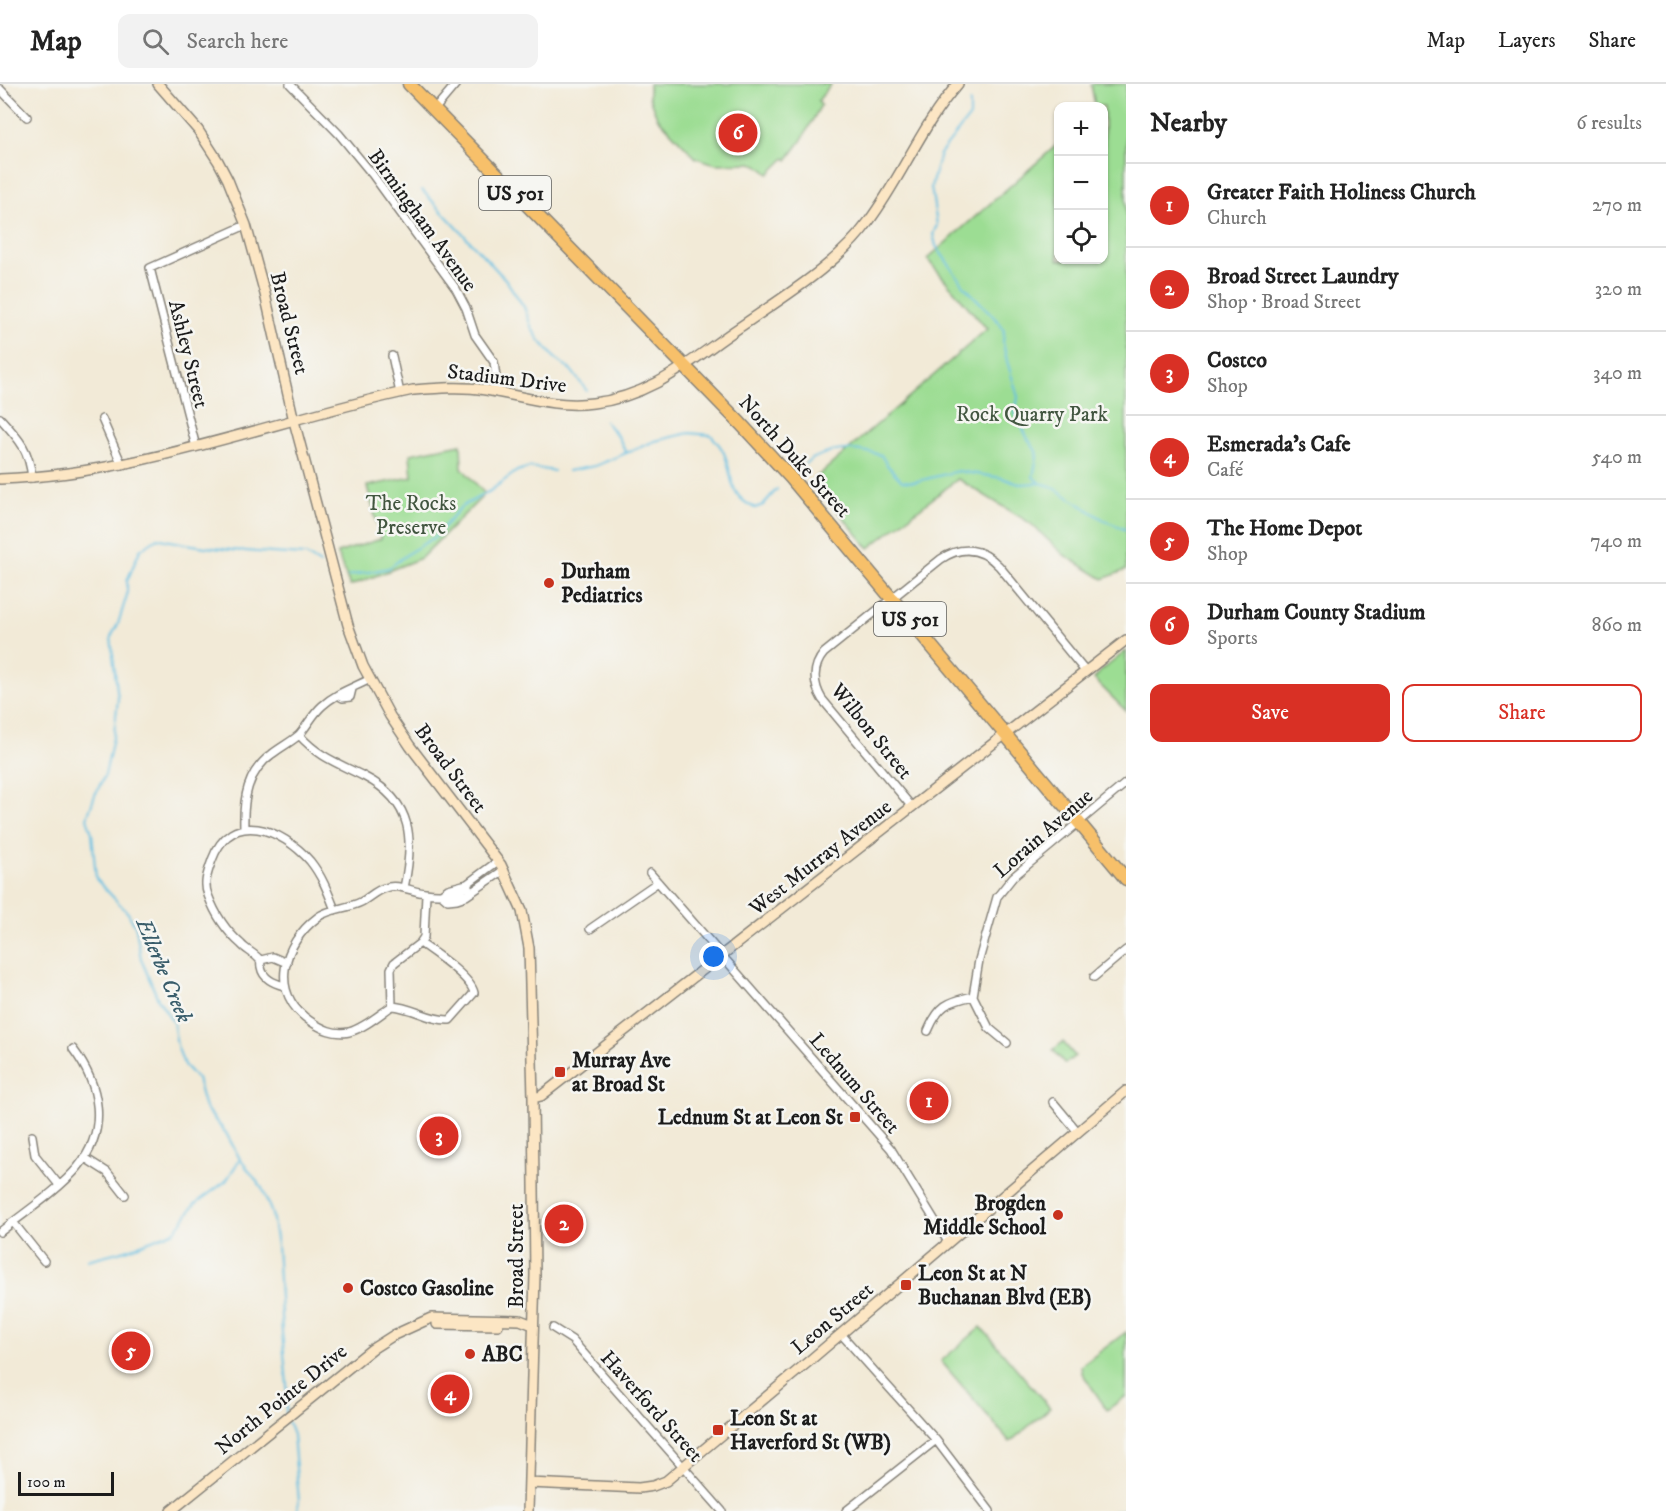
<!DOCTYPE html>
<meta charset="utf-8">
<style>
:root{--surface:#fff;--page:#f2f2f2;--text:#222;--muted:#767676;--line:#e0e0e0;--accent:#d93025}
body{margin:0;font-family:"IM FELL DW Pica",serif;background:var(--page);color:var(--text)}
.controls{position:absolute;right:18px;top:18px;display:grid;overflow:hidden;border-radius:12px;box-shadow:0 2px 4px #0004}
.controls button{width:54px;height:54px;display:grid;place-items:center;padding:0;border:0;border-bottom:2px solid var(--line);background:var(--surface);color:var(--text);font:30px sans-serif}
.scale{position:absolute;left:18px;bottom:15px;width:96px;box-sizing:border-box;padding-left:6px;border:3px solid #1c1c1c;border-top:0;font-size:16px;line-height:21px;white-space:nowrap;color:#1c1c1c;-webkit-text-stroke:4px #f6f6f2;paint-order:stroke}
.you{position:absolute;left:714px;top:873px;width:21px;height:21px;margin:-15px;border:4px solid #fff;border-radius:50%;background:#1a73e8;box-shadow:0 0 0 9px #1a73e833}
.badge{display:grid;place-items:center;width:39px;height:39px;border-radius:50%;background:var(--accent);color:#fff;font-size:20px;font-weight:700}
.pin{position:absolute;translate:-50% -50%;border:3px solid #fff;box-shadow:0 2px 6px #0006}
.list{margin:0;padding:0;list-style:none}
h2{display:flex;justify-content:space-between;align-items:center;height:78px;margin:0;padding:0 24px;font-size:26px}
h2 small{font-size:20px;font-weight:400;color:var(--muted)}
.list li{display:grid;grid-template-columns:39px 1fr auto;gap:18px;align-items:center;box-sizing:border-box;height:84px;padding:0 24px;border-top:2px solid var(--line)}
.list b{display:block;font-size:22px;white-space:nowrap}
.list p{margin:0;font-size:20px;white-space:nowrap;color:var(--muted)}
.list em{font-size:20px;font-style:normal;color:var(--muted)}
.actions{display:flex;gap:12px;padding:18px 24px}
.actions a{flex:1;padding:14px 0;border:2px solid var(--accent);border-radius:12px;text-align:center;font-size:21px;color:var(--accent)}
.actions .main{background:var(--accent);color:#fff}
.icon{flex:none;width:33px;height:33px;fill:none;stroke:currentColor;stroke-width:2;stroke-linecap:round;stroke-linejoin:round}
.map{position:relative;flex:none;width:1126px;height:1427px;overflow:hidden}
header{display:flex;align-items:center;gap:36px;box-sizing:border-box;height:84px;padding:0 30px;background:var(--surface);border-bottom:2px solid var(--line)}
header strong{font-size:28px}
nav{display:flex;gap:33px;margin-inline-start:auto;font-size:21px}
.search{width:420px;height:54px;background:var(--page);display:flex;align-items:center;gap:15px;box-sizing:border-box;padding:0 21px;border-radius:12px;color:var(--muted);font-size:22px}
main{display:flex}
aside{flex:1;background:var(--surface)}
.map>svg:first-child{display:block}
.green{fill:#9cdd93;stroke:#5c7c58;stroke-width:1.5}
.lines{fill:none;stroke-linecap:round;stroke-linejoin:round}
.stream{stroke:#64bfe2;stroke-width:2}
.street-casing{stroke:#87837a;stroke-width:10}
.secondary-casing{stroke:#87837a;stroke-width:12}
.highway-casing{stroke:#87837a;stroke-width:15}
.street{stroke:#fff;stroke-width:7}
.secondary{stroke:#fce6c4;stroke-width:9}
.highway{stroke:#f7c06b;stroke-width:12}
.poi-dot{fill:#c8321e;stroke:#f6f6f2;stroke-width:2}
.labels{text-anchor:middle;stroke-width:5;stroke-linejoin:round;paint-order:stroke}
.shield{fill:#f6f6f2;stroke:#5d5d5c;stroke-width:1.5}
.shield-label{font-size:20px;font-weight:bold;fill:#1c1c1c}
.street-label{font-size:21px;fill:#1c1c1c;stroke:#f6f6f2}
.park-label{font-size:21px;fill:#425640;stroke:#f6f6f2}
.poi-label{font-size:21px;font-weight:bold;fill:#1c1c1c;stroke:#f6f6f2;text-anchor:start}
.water-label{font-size:22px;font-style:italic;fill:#395d6b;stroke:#f6f6f2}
</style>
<header>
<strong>Map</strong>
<div class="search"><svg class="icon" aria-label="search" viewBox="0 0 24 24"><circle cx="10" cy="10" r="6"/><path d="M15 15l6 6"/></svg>Search here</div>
<nav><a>Map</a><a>Layers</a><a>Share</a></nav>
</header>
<main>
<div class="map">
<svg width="1126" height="1427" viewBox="0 0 1126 1427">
<rect width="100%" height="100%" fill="#f6f6f2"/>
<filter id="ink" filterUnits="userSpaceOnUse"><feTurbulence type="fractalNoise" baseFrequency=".0167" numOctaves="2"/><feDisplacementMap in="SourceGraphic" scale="12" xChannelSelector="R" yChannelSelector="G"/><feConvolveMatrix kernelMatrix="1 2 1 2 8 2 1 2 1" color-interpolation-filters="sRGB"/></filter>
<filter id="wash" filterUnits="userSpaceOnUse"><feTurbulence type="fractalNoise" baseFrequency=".008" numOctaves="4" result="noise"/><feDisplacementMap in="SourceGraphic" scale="24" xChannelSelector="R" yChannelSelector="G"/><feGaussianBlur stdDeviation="1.35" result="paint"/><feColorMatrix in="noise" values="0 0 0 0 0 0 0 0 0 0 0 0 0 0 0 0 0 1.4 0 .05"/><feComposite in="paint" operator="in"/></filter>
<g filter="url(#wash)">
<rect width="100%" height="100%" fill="#f2ead7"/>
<path class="green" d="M649,0H831L818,17L821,21L801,57L787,76L785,74L769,90L758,81L751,79L716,80L696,74L657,33L649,13Z
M1091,0H1126V486L1103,495L1064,471L1030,439L958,395L869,464L812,397L987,245L927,175L1058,60V176H1104V22H1095Z
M461,360L462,384L485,410L421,474L350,502L337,469L381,455L367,402L412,393L410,370Z
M1126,567V627L1094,595L1101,587Z
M1063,958L1075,972L1065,980L1053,966Z
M981,1243L1050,1324L1010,1358L941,1277Z
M1126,1248V1312L1107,1326L1082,1289L1081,1282Z"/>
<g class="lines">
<path class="stream" d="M970,18V32L940,70L931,103L937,141L933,150L936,162L964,202L999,238L1004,247L1003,259L1007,277L1018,313L1015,329L1028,355L1036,367L1037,373L1033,393L1040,399
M422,106L506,196L524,223L532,245L540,257L555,274L571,286L587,307
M605,337L619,354L626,369
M805,380C828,362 855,364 881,371L887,381L902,397L914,398L958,387L1002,394L1019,400L1040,399L1051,402L1104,436L1126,446
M568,387L595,382L655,357L689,349L711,351C715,356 720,361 723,367C735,391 725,410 755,424L763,421L777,405
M348,492L389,484L410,468L435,453L461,423L490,407L517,387L530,383L554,387
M87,1176L126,1166L175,1147L195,1120L226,1097L240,1075
M286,1330L287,1301L282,1249L277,1161L272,1130L262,1104L240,1075L226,1049L205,1024L197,995L184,981L177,961L173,938L158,915L141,875L136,844L128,829L96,795L92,749L87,734L95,711L105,691L114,649L118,615L111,553L118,540L127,511V497L140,466L157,454C206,466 256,468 306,471L320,480
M288,1338L293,1351L299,1417L297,1427
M1115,1427L1126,1426"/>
</g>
</g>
<g filter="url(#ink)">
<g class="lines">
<g class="street-casing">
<path id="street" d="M290,0L339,50L372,90L456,205L466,224L475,251L494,278L498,309
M0,5L27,33
M434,26L456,0
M392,272L400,309
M0,334C19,355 29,365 32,394
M102,335L122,381
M196,363L150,184L246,141
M339,612L343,614L350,613L352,605
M299,651C320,674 338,679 365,693C414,718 414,757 404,804
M912,723L822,615C813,600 812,583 824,569L941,475C962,461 982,464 999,482L1085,587
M244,744C243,715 247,688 272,670C281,663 291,658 299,651C307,642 313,630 322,622C336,609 353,604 370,595
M650,789L891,1065L948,1158
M426,810L424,853L420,859L394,879L391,885L392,922C379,931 364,944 349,948C334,951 322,945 310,937C269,909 282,860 318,833C330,824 347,825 361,818C369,814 376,806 385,804C397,799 413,808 425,809C438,811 450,810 462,807L467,800L470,807
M441,810L448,816L457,815L466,812L504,786
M441,810L448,805L467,800L498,777
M590,845L658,798
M261,876L273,873L287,879
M1094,893L1126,866
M284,902C274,899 263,895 261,883C260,878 262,879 259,875C254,869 246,866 241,860C226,847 215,830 208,811C203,799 208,788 212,776C231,724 282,745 310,777C322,792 328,808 335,826
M392,922C412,923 430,937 450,936L474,909C471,893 434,869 420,859
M928,947C939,921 947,918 973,912
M1007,959L989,944L973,912L979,876L997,813L1013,793L1126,699
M1053,1018L1078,1048
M32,1052L35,1071L59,1101
M85,1074L107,1088L125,1111
M13,1138L44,1177
M0,1148C24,1129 59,1106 78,1083C109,1045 100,1001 73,965
M553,1244L572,1256L722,1427
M841,1250L936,1356L990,1427
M846,1427L936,1356"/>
</g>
<g class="secondary-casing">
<path id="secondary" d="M158,0L198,46L218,77L228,96L246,141L265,210L294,337L323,446L348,541L363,582L390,632L410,662L501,781L522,827L529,864L533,1014L535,1191L528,1427
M0,395C143,390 275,335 413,306C438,304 462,302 486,306C522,312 555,324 593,319C654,312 692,275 740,243C786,211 836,182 869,137C902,93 922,40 958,0
M533,1014L541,1012L1126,556
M437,1240L498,1241
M529,1399L639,1404L653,1402L666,1397L808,1278L1126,1007
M171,1427L372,1265L394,1251L431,1234L520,1236L533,1241"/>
</g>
<g class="highway-casing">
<path id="highway" d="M409,0L740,339L791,394L1126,795"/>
</g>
<use href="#street" class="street"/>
<use href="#secondary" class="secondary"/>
<use href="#highway" class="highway"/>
</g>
</g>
<g class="poi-dot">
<circle cx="549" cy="499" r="6"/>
<rect x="554" y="982" width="12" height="12" rx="3"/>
<rect x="849" y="1027" width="12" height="12" rx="3"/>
<circle cx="1058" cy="1131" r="6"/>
<rect x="900" y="1195" width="12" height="12" rx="3"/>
<circle cx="348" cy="1204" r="6"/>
<circle cx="470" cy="1270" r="6"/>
<rect x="712" y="1340" width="12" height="12" rx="3"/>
</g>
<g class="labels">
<g class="shield">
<rect x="479" y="92" width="72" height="34" rx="4.5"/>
<rect x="874" y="518" width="72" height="34" rx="4.5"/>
</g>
<g class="shield-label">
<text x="515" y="116">US 501</text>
<text x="910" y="542">US 501</text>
</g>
<g class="street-label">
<text transform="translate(423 136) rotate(54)" y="7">Birmingham Avenue</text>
<text transform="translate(290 239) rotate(76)" y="7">Broad Street</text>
<text transform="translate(189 270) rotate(76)" y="7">Ashley Street</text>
<text transform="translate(507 294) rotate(7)" y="7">Stadium Drive</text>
<text transform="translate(795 372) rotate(48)" y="7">North Duke Street</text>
<text transform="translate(872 647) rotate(51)" y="7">Wilbon Street</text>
<text transform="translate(451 684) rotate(53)" y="7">Broad Street</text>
<text transform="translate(1043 749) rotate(-41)" y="7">Lorain Avenue</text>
<text transform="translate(820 773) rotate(-38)" y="7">West Murray Avenue</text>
<text transform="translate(855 999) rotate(49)" y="7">Lednum Street</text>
<text transform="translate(516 1172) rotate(-90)" y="7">Broad Street</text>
<text transform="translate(832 1234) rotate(-40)" y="7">Leon Street</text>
<text transform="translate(281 1315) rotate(-39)" y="7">North Pointe Drive</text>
<text transform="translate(652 1322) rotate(48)" y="7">Haverford Street</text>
</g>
<g class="park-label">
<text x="1032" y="337">Rock Quarry Park</text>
<text x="411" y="426">The Rocks<tspan x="411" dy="24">Preserve</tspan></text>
</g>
<g class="poi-label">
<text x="561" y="494">Durham<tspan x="561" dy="24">Pediatrics</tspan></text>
<text x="572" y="983">Murray Ave<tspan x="572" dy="24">at Broad St</tspan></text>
<text x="843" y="1040" text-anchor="end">Lednum St at Leon St</text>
<text x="1046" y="1126" text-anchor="end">Brogden<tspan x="1046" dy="24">Middle School</tspan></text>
<text x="918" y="1196">Leon St at N<tspan x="918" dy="24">Buchanan Blvd (EB)</tspan></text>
<text x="360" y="1211">Costco Gasoline</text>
<text x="482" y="1277">ABC</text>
<text x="730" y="1341">Leon St at<tspan x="730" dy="24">Haverford St (WB)</tspan></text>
</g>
<g class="water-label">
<text transform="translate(165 886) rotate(67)" y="8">Ellerbe Creek</text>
</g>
</g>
</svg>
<div class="controls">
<button>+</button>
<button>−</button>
<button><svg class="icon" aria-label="locate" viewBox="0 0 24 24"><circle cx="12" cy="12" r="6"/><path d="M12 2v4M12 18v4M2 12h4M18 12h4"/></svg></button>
</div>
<div class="scale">100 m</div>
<div class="you"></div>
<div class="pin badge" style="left:929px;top:1017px">1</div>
<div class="pin badge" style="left:564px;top:1140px">2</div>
<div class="pin badge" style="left:439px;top:1052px">3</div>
<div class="pin badge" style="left:450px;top:1310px">4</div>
<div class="pin badge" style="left:131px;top:1267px">5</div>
<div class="pin badge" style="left:738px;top:49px">6</div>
</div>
<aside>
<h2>Nearby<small>6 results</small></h2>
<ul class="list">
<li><span class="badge">1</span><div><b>Greater Faith Holiness Church</b><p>Church</p></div><em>270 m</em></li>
<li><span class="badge">2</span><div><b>Broad Street Laundry</b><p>Shop · Broad Street</p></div><em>320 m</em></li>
<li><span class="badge">3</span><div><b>Costco</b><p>Shop</p></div><em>340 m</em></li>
<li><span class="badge">4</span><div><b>Esmerada's Cafe</b><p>Café</p></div><em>540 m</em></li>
<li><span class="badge">5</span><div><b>The Home Depot</b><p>Shop</p></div><em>740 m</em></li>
<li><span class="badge">6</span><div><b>Durham County Stadium</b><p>Sports</p></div><em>860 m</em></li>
</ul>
<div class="actions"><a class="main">Save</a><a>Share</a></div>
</aside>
</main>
